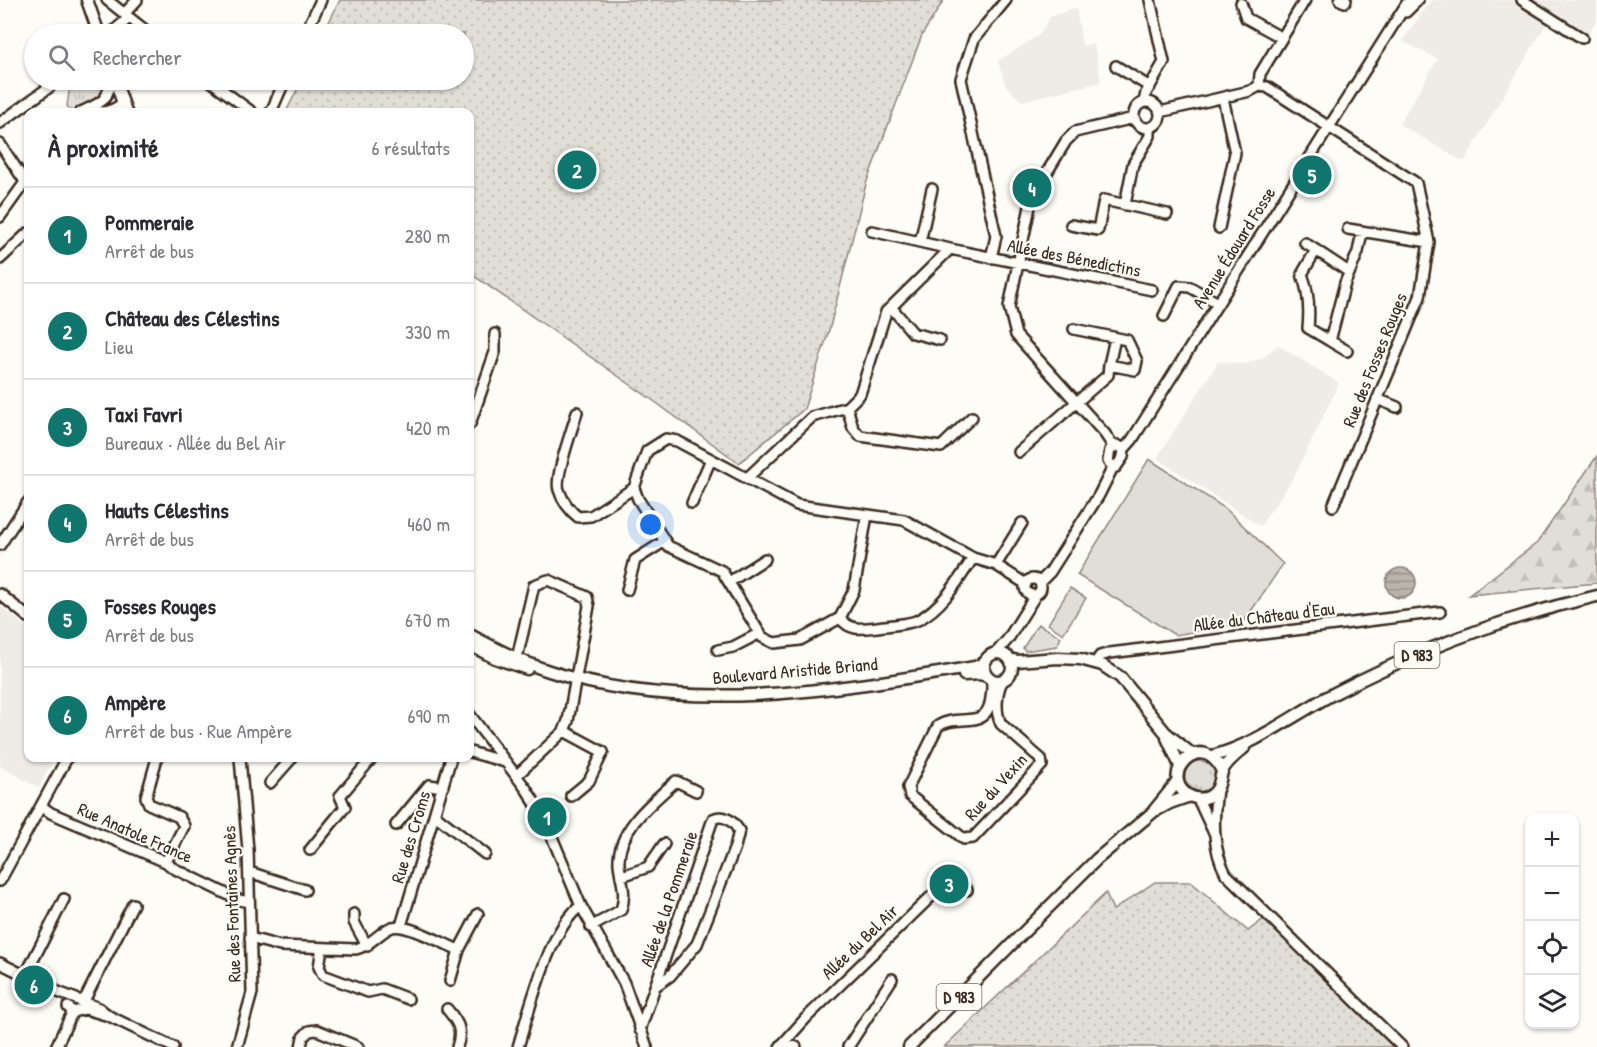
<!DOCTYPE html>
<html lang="fr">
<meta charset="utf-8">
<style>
:root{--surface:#fff;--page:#f2f2f3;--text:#2b2b33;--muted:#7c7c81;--line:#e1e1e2;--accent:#0f766e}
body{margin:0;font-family:"Patrick Hand",sans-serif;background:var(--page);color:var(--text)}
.controls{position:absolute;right:18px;bottom:18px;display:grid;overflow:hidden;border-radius:12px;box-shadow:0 2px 4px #0004}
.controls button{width:54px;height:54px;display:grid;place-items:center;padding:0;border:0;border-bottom:2px solid var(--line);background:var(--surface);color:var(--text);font:30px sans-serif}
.you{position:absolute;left:651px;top:525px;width:21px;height:21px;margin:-15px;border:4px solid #fff;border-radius:50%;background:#1a73e8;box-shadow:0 0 0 9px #1a73e833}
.badge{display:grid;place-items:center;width:39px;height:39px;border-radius:50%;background:var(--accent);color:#fff;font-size:20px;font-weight:700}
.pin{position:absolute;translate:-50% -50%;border:3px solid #fff;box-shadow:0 2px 6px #0006}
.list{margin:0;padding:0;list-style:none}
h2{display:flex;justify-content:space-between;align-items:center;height:78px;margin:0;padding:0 24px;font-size:26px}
h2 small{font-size:20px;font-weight:400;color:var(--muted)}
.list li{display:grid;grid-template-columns:39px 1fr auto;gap:18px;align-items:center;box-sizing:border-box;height:96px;padding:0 24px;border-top:2px solid var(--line)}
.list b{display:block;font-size:22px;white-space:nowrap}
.list p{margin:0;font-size:20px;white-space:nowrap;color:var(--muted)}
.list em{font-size:20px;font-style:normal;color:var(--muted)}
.icon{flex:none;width:33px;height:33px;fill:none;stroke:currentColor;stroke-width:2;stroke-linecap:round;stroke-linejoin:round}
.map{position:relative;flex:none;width:1597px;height:1047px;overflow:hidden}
.search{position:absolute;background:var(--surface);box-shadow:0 2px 4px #0004;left:24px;top:24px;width:450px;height:66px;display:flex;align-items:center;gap:15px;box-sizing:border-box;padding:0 21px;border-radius:33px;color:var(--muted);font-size:22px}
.panel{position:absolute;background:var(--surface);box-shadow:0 2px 4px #0004;left:24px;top:108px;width:450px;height:654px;border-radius:12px}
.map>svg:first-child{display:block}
.built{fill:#efece7}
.grass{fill:url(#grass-tufts);stroke:#8e847a;stroke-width:1.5}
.forest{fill:url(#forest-firs);stroke:#8e847a;stroke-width:1.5}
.park{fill:url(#park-dots);stroke:#8e847a;stroke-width:1.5}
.pitch{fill:#e1ded7;stroke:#8e847a;stroke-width:1.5}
.water{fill:url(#water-rules);stroke:#887d74;stroke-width:1.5}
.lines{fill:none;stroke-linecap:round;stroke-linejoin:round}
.minor-casing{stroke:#3b2a1e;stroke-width:14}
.major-casing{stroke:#3b2a1e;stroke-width:15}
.minor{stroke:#fdfcf7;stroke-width:9}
.major{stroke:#fdfcf7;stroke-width:10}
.labels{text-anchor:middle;stroke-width:4.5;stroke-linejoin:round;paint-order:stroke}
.shield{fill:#fdfcf7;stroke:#75695f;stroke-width:1.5}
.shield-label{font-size:16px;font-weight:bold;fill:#3b2a1e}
.street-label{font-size:18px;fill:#3b2a1e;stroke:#fdfcf7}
</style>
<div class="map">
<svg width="1597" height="1047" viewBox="0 0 1597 1047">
<defs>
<pattern id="grass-tufts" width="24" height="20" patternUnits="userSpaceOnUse" patternTransform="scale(1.5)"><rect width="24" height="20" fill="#e1ded7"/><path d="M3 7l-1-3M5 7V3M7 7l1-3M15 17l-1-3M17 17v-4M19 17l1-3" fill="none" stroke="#c2bfb8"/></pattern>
<pattern id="forest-firs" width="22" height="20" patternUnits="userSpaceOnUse" patternTransform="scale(1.5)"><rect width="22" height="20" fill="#e1ded7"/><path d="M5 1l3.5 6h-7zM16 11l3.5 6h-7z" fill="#c2bfb8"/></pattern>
<pattern id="park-dots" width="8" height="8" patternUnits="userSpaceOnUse" patternTransform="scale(1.5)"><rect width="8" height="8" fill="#e1ded7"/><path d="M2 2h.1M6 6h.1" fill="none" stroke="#c2bfb8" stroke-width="1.8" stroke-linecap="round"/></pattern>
<pattern id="water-rules" width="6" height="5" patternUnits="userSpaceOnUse" patternTransform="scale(1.5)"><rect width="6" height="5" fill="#bbb4ad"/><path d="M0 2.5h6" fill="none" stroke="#99938c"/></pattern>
</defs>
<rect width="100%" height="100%" fill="#fdfcf7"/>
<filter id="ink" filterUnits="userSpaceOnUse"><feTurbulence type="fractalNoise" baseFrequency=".0167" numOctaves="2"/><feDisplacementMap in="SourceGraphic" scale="12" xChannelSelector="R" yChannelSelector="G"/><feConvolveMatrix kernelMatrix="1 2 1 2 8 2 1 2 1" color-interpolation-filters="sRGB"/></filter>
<g filter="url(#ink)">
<path class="built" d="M1431,0H1514L1548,21L1464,162L1399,124L1438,59L1402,41Z
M1532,0H1597V19L1587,35Z
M1076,7L1082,45L1094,44L1101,82L1022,101L1006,86L998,61L1039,35L1050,17Z
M1278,345L1339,383L1294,477L1260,526L1157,458L1218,362L1245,364L1262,358Z
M0,605L28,629V758H54L39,788L0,766Z"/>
<path class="grass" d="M71,80H107L108,88L98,100L83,106L73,112L67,106Z
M1185 776a15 15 0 1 1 30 0a15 15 0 1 1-30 0Z"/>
<path class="forest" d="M1597,456V583L1469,595L1537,543Z"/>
<path class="park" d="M340,0H944L922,35L866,184L830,327L804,409L739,463L651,399L470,273V112H286L302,80H464V34H323Z
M1155,882H1191L1248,931L1265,918L1396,1047H944L1106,893L1113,910Z"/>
<path class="pitch" d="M1149,459L1226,509L1283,564L1243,623L1175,635L1077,575Z
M1070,588L1086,598L1063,634L1048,624Z
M1038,624L1061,637L1057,646L1025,651L1023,648Z"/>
<path class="water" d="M1386 583a15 15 0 1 1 30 0a15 15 0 1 1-30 0Z"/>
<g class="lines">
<g class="minor-casing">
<path id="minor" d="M107,0L150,34
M1340,0L1345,2L1346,0
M1522,0L1582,38
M1241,3L1246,18L1282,38
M1406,12L1418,0
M124,14L137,0
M110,34L129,18
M305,34L321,0
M1116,66L1150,87
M209,80L252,112
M1259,86L1260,74L1305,0
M1134 115a13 13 0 1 1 26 0a13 13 0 1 1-26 0Z
M1144,102L1146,93L1164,62L1150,0
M81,112C99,103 109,102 110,80
M83,112C98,112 112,114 123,102
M271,112L285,80
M1160,112L1250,91L1259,86L1267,87L1416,183L1429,242L1420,297L1333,506
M0,123L59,80
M0,144L28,186
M1125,205L1133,164L1150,136V128
M0,217L28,178
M1071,225L1098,230L1104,200L1167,214
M1219,228L1235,153L1223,98
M1348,229L1429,242
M872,231L950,249
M920,242L932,189
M1305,243L1349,272
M1316,250L1302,274C1309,292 1310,308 1308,328L1330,341L1345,283L1358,252L1362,232
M991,258L996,236L961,79L974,39L1006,0
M0,259L28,233
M891,307L913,333L940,340
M1164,316L1179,286L1190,287L1218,303
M1330,341L1347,351
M1109,365L1115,338
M1377,399L1397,407
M847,407L853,428L860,436L941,447L972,417
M577,412C573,428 554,477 559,490C562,500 570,511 578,517L591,516L634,488
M470,424L495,352V334
M1117,445L1124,449L1123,457L1116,467H1113L1108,461L1110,450Z
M1113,446L1105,434L1016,335L1009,307L1032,197L1066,141L1075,132L1134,118
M1124,449L1132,440L1409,0
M1019,452L1108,375L1109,365L1135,370L1137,361L1127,340L1074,329
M747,478L812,417L847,407L860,394L886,312L950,249L1152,290
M634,488L638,499L668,546L722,571L762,637L774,643L800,640L840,618C850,631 861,629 877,627C889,625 907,625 918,620C943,607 958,581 973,558
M634,488L647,451L666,439L677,441L797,505L904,520L973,558L996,565L1026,584
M692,503L711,459
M0,545L28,502
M996,565L1022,523
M1025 587a8 8 0 1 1 16 0a8 8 0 1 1-16 0Z
M729,582L765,559
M1040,582L1050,572L1099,495L1113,467
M627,590L635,560L665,541
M0,594L28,617
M840,618L854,590L867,515
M718,650L733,647L760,633
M996,653L1008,639L1035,596
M1096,662L1100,656L1110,653L1440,612
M991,679C993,685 992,691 991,698C987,732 959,712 938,726L908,787L910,796L964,839L973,838L1042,765L1041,759L1001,724C995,712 996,692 1003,680
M470,715L527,790L544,818L581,906L624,983L647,1047
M564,731L603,752L589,781L571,796
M470,752L505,762
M157,758L146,797L149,804L179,817L184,826L166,862
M516,776L564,731L568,721L589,606L587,597L548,580L534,585L517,658
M270,783L292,758
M1217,790C1213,819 1212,848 1226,874L1402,1047
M1198,799L1213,831
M41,806L51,813L166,862L173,868L239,900L249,902
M435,815L485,854
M396,825L429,785L443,787
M310,850L345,807L340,796L372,758
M249,872L305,890
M622,876L648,867L664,844
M0,881L67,758
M354,914V922L367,946
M401,926L451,758
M591,927L621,910C627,892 621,882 619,864C617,829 653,802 676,781L696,791
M250,938L280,946L356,949C372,945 379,932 392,927C406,923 444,944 459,950L450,981
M322,948L319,967L323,975L368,992L382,989L408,999
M459,950L478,914
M0,963L58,992L99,1008L109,1016
M25,976L64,899
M81,1002L86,997L133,904
M68,1007L73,1012L85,1009L109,1016L173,1047
M447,1009C458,1022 463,1030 457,1047
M640,1030L713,819C724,813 734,822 739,831L735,847L697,944L670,976L657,985
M782,1044L796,1047
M56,1047L73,1011
M237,1047L252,993L248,850L240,758
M301,1047L303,1037L309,1031L317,1030L358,1047
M518,1047C529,1011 550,926 581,906
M780,1047L806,1018L944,884L954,882L967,890
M848,1047L892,979"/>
</g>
<g class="major-casing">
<path id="major" d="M87,0L99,34
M115,80L126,112
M470,635C495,648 521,662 549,671C686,716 836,690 975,667L980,665L986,660
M470,645L495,658L527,669
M984 667a14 14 0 1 1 28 0a14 14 0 1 1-28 0Z
M1010,659L1017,661L1058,658L1080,659L1102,665L1120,677L1165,732L1193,755
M964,675L980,674L989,677
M1167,738L1180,766
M1212,756C1256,745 1293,715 1333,694C1416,651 1505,617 1597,596
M1222,771C1202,727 1157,776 1188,795C1195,799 1203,800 1210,796C1220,790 1219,782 1222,772C1225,763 1237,754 1244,748
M1157,810L1170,803L1190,796
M909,1047L1097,859L1152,813L1178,781"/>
</g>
<use href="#minor" class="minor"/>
<use href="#major" class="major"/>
</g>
</g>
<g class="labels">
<g class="shield">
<rect x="1394.5" y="642" width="45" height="26" rx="4.5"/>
<rect x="936.5" y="984" width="45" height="26" rx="4.5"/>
</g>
<g class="shield-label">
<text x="1417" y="661">D 983</text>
<text x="959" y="1003">D 983</text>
</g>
<g class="street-label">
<text transform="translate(1234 248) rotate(-58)" y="6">Avenue Édouard Fosse</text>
<text transform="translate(1074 258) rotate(11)" y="6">Allée des Bénedictins</text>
<text transform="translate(1375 360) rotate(-68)" y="6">Rue des Fosses Rouges</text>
<text transform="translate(1264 617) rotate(-7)" y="6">Allée du Château d'Eau</text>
<text transform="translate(795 671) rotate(-5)" y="6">Boulevard Aristide Briand</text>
<text transform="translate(996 787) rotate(-48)" y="6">Rue du Vexin</text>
<text transform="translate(135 833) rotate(24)" y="6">Rue Anatole France</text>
<text transform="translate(411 837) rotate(-73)" y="6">Rue des Croms</text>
<text transform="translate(669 899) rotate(-71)" y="6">Allée de la Pommeraie</text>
<text transform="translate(232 904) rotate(-92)" y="6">Rue des Fontaines Agnès</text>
<text transform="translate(860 942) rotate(-44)" y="6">Allée du Bel Air</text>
</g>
</g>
</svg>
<div class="controls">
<button>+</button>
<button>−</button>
<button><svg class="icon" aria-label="locate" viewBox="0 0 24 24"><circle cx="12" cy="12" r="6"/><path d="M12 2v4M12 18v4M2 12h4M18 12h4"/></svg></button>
<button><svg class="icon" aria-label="layers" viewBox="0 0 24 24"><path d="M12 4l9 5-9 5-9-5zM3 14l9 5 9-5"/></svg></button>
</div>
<div class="you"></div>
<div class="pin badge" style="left:547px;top:817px">1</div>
<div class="pin badge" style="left:577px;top:170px">2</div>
<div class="pin badge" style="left:949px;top:884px">3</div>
<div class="pin badge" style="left:1032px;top:188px">4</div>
<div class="pin badge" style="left:1312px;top:175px">5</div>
<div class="pin badge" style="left:34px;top:985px">6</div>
<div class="search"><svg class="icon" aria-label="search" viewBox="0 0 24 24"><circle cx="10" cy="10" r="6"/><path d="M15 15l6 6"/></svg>Rechercher</div>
<section class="panel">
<h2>À proximité<small>6 résultats</small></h2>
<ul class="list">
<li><span class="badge">1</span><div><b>Pommeraie</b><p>Arrêt de bus</p></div><em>280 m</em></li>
<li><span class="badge">2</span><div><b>Château des Célestins</b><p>Lieu</p></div><em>330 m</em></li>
<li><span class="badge">3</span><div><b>Taxi Favri</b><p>Bureaux · Allée du Bel Air</p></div><em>420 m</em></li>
<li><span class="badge">4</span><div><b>Hauts Célestins</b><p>Arrêt de bus</p></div><em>460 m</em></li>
<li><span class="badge">5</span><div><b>Fosses Rouges</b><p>Arrêt de bus</p></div><em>670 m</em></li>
<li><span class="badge">6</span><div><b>Ampère</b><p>Arrêt de bus · Rue Ampère</p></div><em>690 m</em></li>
</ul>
</section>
</div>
